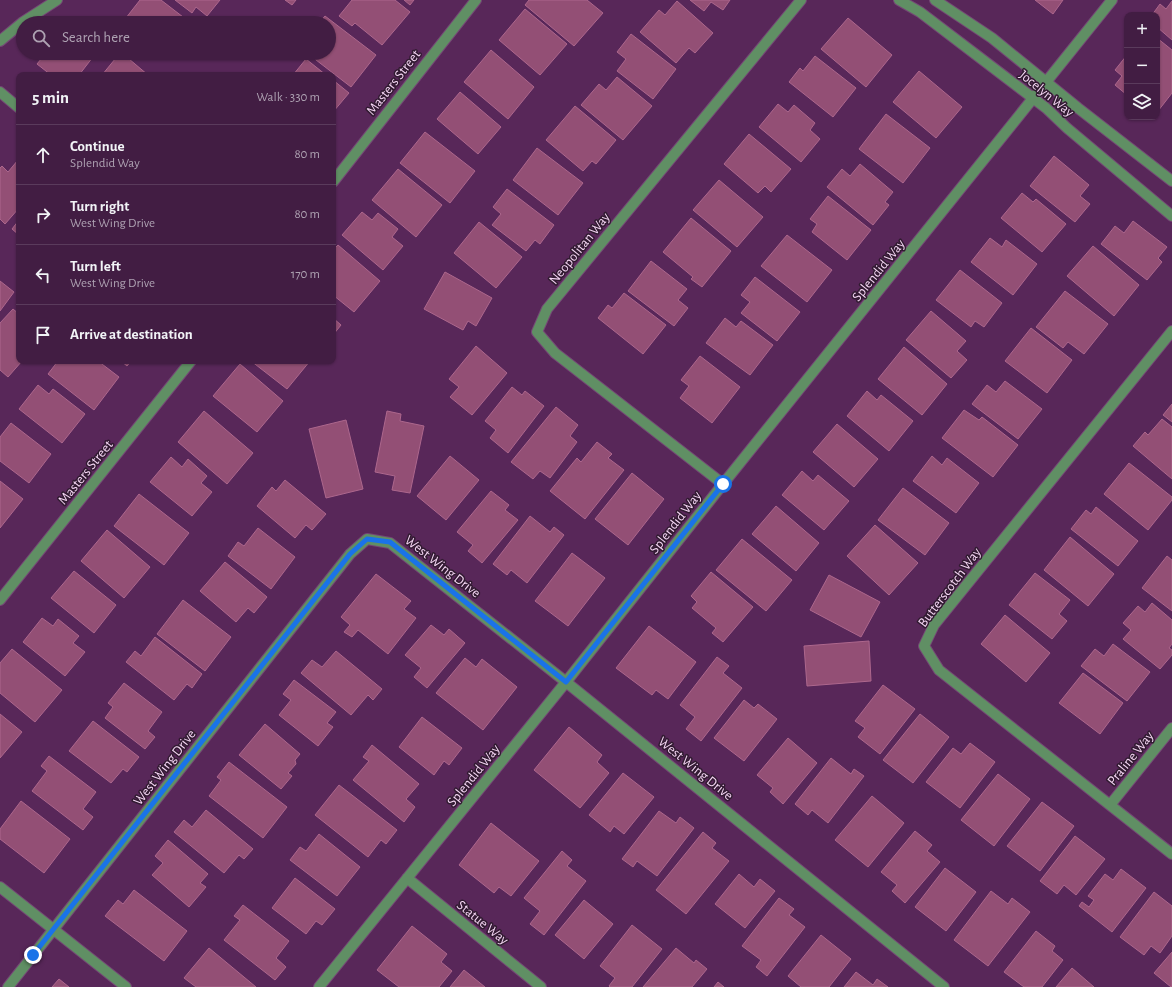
<!DOCTYPE html>
<meta charset="utf-8">
<style>
:root{--surface:#421d43;--page:#4c2a4e;--text:#f1f3f6;--muted:#aea2b2;--line:#5a3b5c}
body{margin:0;font-family:"Alegreya Sans",sans-serif;background:var(--page);color:var(--text)}
.controls{position:absolute;right:12px;top:12px;display:grid;overflow:hidden;border-radius:8px;box-shadow:0 1px 3px #0004}
.controls button{width:36px;height:36px;display:grid;place-items:center;padding:0;border:0;border-bottom:1px solid var(--line);background:var(--surface);color:var(--text);font:20px sans-serif}
.stop{position:absolute;width:12px;height:12px;margin:-9px;border:3px solid #1a73e8;border-radius:50%;background:#fff}
.stop.end{background:#1a73e8;border-color:#fff;box-shadow:0 1px 4px #0008}
.list{margin:0;padding:0;list-style:none}
h2{display:flex;justify-content:space-between;align-items:center;height:52px;margin:0;padding:0 16px;font-size:17px}
h2 small{font-size:13px;font-weight:400;color:var(--muted)}
.list li{display:grid;grid-template-columns:26px 1fr auto;gap:12px;align-items:center;box-sizing:border-box;height:60px;padding:0 16px;border-top:1px solid var(--line)}
.list b{display:block;font-size:15px;white-space:nowrap}
.list p{margin:0;font-size:13px;white-space:nowrap;color:var(--muted)}
.list em{font-size:13px;font-style:normal;color:var(--muted)}
.icon{flex:none;width:22px;height:22px;fill:none;stroke:currentColor;stroke-width:2;stroke-linecap:round;stroke-linejoin:round}
.map{position:relative;flex:none;width:1172px;height:987px;overflow:hidden}
.search{position:absolute;background:var(--surface);box-shadow:0 1px 3px #0004;left:16px;top:16px;width:320px;height:44px;display:flex;align-items:center;gap:10px;box-sizing:border-box;padding:0 14px;border-radius:22px;color:var(--muted);font-size:15px}
.panel{position:absolute;background:var(--surface);box-shadow:0 1px 3px #0004;left:16px;top:72px;width:320px;height:292px;border-radius:8px}
.map>svg:first-child{display:block}
.building{fill:#934f75;stroke:#ad678d}
.lines{fill:none;stroke-linecap:round;stroke-linejoin:round}
.minor-casing{stroke:#744775;stroke-width:12}
.minor{stroke:#608f64;stroke-width:10}
.route{stroke:#1a73e8;stroke-width:5}
.labels{text-anchor:middle;stroke-width:3;stroke-linejoin:round;paint-order:stroke}
.street-label{font-size:14px;fill:#f6d7f5;stroke:#311b31}
</style>
<div class="map">
<svg width="1172" height="987" viewBox="0 0 1172 987">
<rect width="100%" height="100%" fill="#582759"/>
<path class="building" d="M140,0H161L183,17L178,23H122Z
M175,0H220L207,16L196,7L192,13Z
M285,0H296L292,5Z
M352,0H395L410,12L382,45L355,23L352,26L339,16Z
M404,0H414L410,5Z
M529,0H587L603,13L574,46L525,5Z
M690,0H730L723,10L711,2L704,11Z
M1035,0H1063L1053,14Z
M677,1L713,33L695,53L689,48L676,63L640,32L659,10L665,15Z
M1172,1V40L1157,27V15H1152L1160,4L1166,9Z
M525,9L567,44L540,75L499,40Z
M325,16L376,55L351,87L307,53H329V23H319Z
M848,18L892,55L866,87L821,49Z
M631,34L676,69L653,99L617,71L626,59L617,52Z
M1157,38L1172,50V93L1158,111Z
M491,50L534,87L508,119L464,82Z
M46,53H96L79,75H51L37,64Z
M120,53H122L148,75H102Z
M1127,55V95L1115,85L1122,76L1115,70Z
M815,56L856,88L833,117L789,82L800,68L803,71Z
M306,59L326,75H293Z
M919,71L962,107L936,138L893,102Z
M617,77L652,106L623,140L581,105L599,84L606,90Z
M333,80L349,93L333,112Z
M460,92L501,127L478,154L437,119Z
M778,104L788,112L794,105L815,123L810,130L820,139L801,162L759,127Z
M575,106L616,140L596,164L592,161L583,171L546,140Z
M886,114L930,148L903,183L859,149Z
M425,132L475,171L450,203L400,163Z
M749,134L791,169L771,192L765,186L758,193L724,164Z
M537,148L583,183L558,215L513,180Z
M1054,156L1089,185L1080,196L1090,204L1075,222L1030,186Z
M18,160L19,208L5,224L0,219V168L2,166L8,172Z
M860,164L893,192L885,202L889,205L873,225L827,187L842,169L850,176Z
M398,169L442,205L416,237L372,200Z
M719,180L763,217L737,247L693,210Z
M507,189L554,225L540,244L535,240L526,251L492,225L501,214L493,207Z
M1022,193L1033,202L1036,199L1066,224L1042,252L1001,218Z
M828,196L871,230L847,260L812,232L817,224L810,219Z
M362,212L372,220L378,213L398,229L392,237L403,246L383,270L342,235Z
M691,218L731,251L702,287L691,279L693,277L663,252Z
M19,220V235L12,229Z
M1133,221L1167,247L1158,258L1162,262L1147,280L1101,244L1115,226L1124,233Z
M479,222L522,257L496,288L454,253Z
M787,235L832,270L807,302L761,266Z
M990,238L1002,247L1006,240L1037,264L1013,295L971,262Z
M338,245L380,281L354,312L333,295V250Z
M1093,246L1139,285L1114,316L1067,276Z
M651,261L687,289L678,300L688,308L674,326L628,291Z
M960,270L1002,303L984,327L975,321L971,327L936,300Z
M445,272L492,298L476,326L468,321L463,330L424,309Z
M755,277L800,312L777,341L741,313L750,302L741,295Z
M0,281L14,292L0,311Z
M1065,291L1108,324L1084,354L1068,342L1063,348L1036,327Z
M624,293L666,325L643,354L598,318L608,305L612,308Z
M13,309L19,314V361H22L8,377L0,370V323Z
M931,311L966,341L957,351L967,360L951,378L906,340Z
M333,318L341,325L333,335Z
M725,318L736,327L741,321L773,345L750,375L706,343Z
M1031,328L1072,360L1047,393L1005,361Z
M476,346L507,373L472,415L450,397L459,387L449,379Z
M904,347L947,384L922,415L878,379Z
M700,356L740,387L712,423L680,398L689,386L681,380Z
M58,361H98L119,377L94,410L48,374Z
M121,361H131L127,366Z
M251,361H310L287,389Z
M240,364L283,401L257,432L213,396Z
M1005,381L1042,409L1018,439L972,404L987,385L996,392Z
M38,385L49,394L53,389L85,414L62,443L19,409Z
M512,387L522,395L525,391L544,406L508,453L490,438L496,430L485,421Z
M867,391L877,400L881,395L913,421L889,451L847,416Z
M1172,404V422L1163,415Z
M556,407L578,425L570,436L577,442L550,478L540,471L533,479L511,462Z
M964,410L979,420L982,417L1018,445L993,477L942,438Z
M204,411L253,453L227,484L178,442Z
M387,411L401,414L400,421L424,426L410,493L392,490L395,476L375,472Z
M1162,419L1172,427V479L1133,446L1145,432L1148,435Z
M346,420L363,489L326,498L309,429Z
M11,423L51,454L29,483L0,461V437Z
M837,424L878,459L854,487L813,452Z
M597,442L612,454L608,458L624,470L585,519L550,491L577,458L581,462Z
M450,456L479,480L446,520L417,496Z
M932,456L942,465L947,458L979,483L956,513L913,481Z
M171,457L182,467L188,459L207,476L201,483L212,492L192,516L150,482Z
M1129,463L1172,497V500L1148,530L1104,494Z
M802,471L813,481L818,475L849,501L824,530L782,495Z
M632,473L664,499L628,545L595,519Z
M285,480L326,514L312,530L306,525L295,538L257,506L272,487L276,491Z
M0,481L23,499L0,528Z
M903,488L949,523L925,555L878,520Z
M491,491L509,505L505,510L518,520L482,563L468,551L473,545L457,532Z
M139,494L189,533L164,565L114,526Z
M776,506L819,543L796,571L752,534Z
M1096,507L1138,541L1118,566L1071,529L1086,510L1091,514Z
M530,516L550,532L554,527L564,535L527,583L511,570L507,575L493,564Z
M875,525L918,563L889,595L847,556Z
M258,528L295,557L271,589L228,556L238,542L244,546Z
M107,530L150,567L124,598L81,561Z
M1070,537L1114,574L1088,606L1044,570Z
M742,539L792,580L766,611L716,570Z
M572,553L605,578L568,626L535,601Z
M1167,556L1172,560V611L1142,588Z
M225,562L267,597L254,613L248,608L236,622L200,591Z
M74,571L116,605L94,633L51,598Z
M711,572L753,607L723,642L712,633L716,628L692,608L697,602L691,596Z
M1035,573L1070,600L1059,614L1067,621L1052,639L1009,605Z
M376,574L411,601L404,609L416,618L388,654L358,630L352,637L344,632L350,625L341,617Z
M829,575L880,602L861,637L810,610Z
M183,600L231,637L205,671L157,634Z
M1152,603L1172,620V644L1169,648L1172,650V655L1160,669L1123,639L1131,630L1123,623L1138,606L1145,612Z
M1005,615L1050,653L1026,682L981,644Z
M42,618L53,626L58,619L79,636L73,643L85,652L65,676L23,642Z
M431,625L444,635L449,629L465,643L427,688L414,677L421,668L405,655Z
M649,626L696,662L668,699L656,690L652,695L616,668Z
M155,637L202,674L192,688L187,684L174,700L126,662L135,651L141,656Z
M869,641L871,681L807,686L804,646Z
M1113,644L1150,672L1127,701L1081,666L1095,649L1104,656Z
M12,649L62,690L35,722L0,693V663Z
M336,651L382,689L373,700L368,695L351,715L301,673L312,660L322,667Z
M717,657L729,666L723,673L742,688L701,741L686,729L695,717L680,705Z
M465,658L476,667L482,659L517,687L483,730L436,693Z
M1083,673L1123,703L1100,734L1059,703Z
M294,680L336,712L327,723L333,727L318,746L279,715L291,700L283,694Z
M124,683L162,712L148,731L155,737L145,749L105,718L113,707L108,703Z
M883,685L915,709L880,754L858,737L865,728L855,721Z
M744,700L754,708L758,704L777,719L744,761L714,738Z
M0,714L22,732L0,758Z
M920,714L949,737L913,783L883,760Z
M422,717L462,748L449,765L444,761L434,775L399,747Z
M93,721L139,757L127,772L123,769L111,783L69,751Z
M265,724L300,754L295,760L296,764L288,773L292,776L281,789L239,755Z
M569,727L602,755L597,762L609,773L580,808L534,770Z
M788,738L817,763L783,804L770,792L773,788L757,775Z
M970,743L995,762L960,808L926,782L953,748L961,754Z
M372,745L419,784L406,799L415,807L404,822L353,780L369,761L363,757Z
M49,756L96,792L83,809L93,817L83,830L32,791L47,771L41,766Z
M831,758L851,774L854,769L864,776L828,823L812,810L808,815L795,804Z
M229,762L287,807L263,838L209,796L221,780L217,777Z
M623,773L654,797L624,834L614,826L610,832L589,815Z
M998,774L1030,799L994,846L961,820Z
M339,785L397,830L386,844L381,840L368,857L315,815Z
M872,796L904,823L868,867L835,840Z
M21,801L70,839L44,873L0,839V829Z
M1042,802L1074,826L1040,871L1007,846Z
M206,810L253,849L244,859L239,855L224,873L174,832L184,820L192,827Z
M659,811L676,823L680,817L694,828L657,876L637,861L633,867L622,859Z
M491,823L539,861L511,896L499,887L494,893L459,865Z
M915,831L932,845L927,851L940,862L905,903L892,891L897,885L881,872Z
M703,832L716,843L712,848L729,861L686,914L656,890Z
M319,834L360,867L337,896L290,860L300,847L306,851Z
M1075,836L1105,859L1076,895L1064,885L1057,894L1040,881Z
M168,840L208,874L200,883L206,887L189,907L152,875L163,863L155,856Z
M562,851L572,860L567,866L586,881L544,935L530,924L540,911L524,898Z
M945,868L976,892L946,931L915,907Z
M1121,869L1146,888L1112,932L1079,906L1082,902L1089,907L1094,900L1088,896L1105,874L1113,880Z
M739,874L754,887L760,879L775,891L745,928L715,904Z
M295,878L335,909L322,925L316,921L306,934L272,908Z
M134,890L187,931L164,961L105,916L118,900L123,904Z
M991,891L1008,904L1012,898L1030,912L988,966L954,940Z
M1154,892L1172,906V936L1160,953L1151,946L1144,955L1120,937Z
M779,898L794,909L789,915L805,927L767,976L756,967L761,960L742,946Z
M584,900L613,924L584,959L555,935Z
M243,905L289,941L276,958L286,967L275,980L224,940L240,920L234,916Z
M632,925L662,949L632,987H610L609,986L615,978L600,966Z
M412,926L447,954L441,962L452,971L439,987H399L377,970Z
M1036,931L1055,946L1052,951L1063,960L1042,987H1024L1004,972Z
M821,935L851,959L829,987H801L788,976Z
M209,948L256,987H196L184,978Z
M676,948L694,963L696,960L707,969L692,987H643Z
M1172,952V987H1171L1154,973Z
M1072,968L1094,987H1056Z
M464,970L485,987H450Z
M856,972L873,985L877,979L888,987H844Z
M59,979L69,987H52Z
M718,982L724,987H714Z"/>
<g class="lines">
<g class="minor-casing">
<path id="minor" d="M899,0L920,12L1046,108L1067,128L1172,216
M935,0L992,38L1078,108L1172,181
M0,41L23,22L57,0
M0,92L19,108
M333,182L476,0
M1172,331L934,625L924,646L939,670L1172,854
M723,484L555,353L537,332L547,309L801,0
M0,600L191,361
M1110,805L1172,728
M407,878L541,987
M0,887L126,987
M8,987L350,554L367,539L390,543L566,682L944,987
M319,987L566,682L723,484L1112,0"/>
</g>
<use href="#minor" class="minor"/>
</g>
<g class="lines">
<path class="route" d="M33,955L350,554L367,539L390,542L566,682L723,484"/>
</g>
<g class="labels">
<g class="street-label">
<text transform="translate(393 82) rotate(-52)" y="5">Masters Street</text>
<text transform="translate(1047 93) rotate(39)" y="5">Jocelyn Way</text>
<text transform="translate(579 248) rotate(-51)" y="5">Neopolitan Way</text>
<text transform="translate(878 270) rotate(-51)" y="5">Splendid Way</text>
<text transform="translate(85 472) rotate(-51)" y="5">Masters Street</text>
<text transform="translate(675 522) rotate(-52)" y="5">Splendid Way</text>
<text transform="translate(443 566) rotate(38)" y="5">West Wing Drive</text>
<text transform="translate(949 587) rotate(-53)" y="5">Butterscotch Way</text>
<text transform="translate(1130 758) rotate(-51)" y="5">Praline Way</text>
<text transform="translate(164 767) rotate(-52)" y="5">West Wing Drive</text>
<text transform="translate(696 768) rotate(39)" y="5">West Wing Drive</text>
<text transform="translate(473 775) rotate(-51)" y="5">Splendid Way</text>
<text transform="translate(483 922) rotate(39)" y="5">Statue Way</text>
</g>
</g>
</svg>
<div class="controls">
<button>+</button>
<button>−</button>
<button><svg class="icon" aria-label="layers" viewBox="0 0 24 24"><path d="M12 4l9 5-9 5-9-5zM3 14l9 5 9-5"/></svg></button>
</div>
<div class="stop" style="left:723px;top:484px"></div>
<div class="stop end" style="left:33px;top:955px"></div>
<div class="search"><svg class="icon" aria-label="search" viewBox="0 0 24 24"><circle cx="10" cy="10" r="6"/><path d="M15 15l6 6"/></svg>Search here</div>
<section class="panel">
<h2>5 min<small>Walk · 330 m</small></h2>
<ul class="list">
<li><svg class="icon" aria-label="ahead" viewBox="0 0 24 24"><path d="M12 20V5M6 11l6-6 6 6"/></svg><div><b>Continue</b><p>Splendid Way</p></div><em>80 m</em></li>
<li><svg class="icon" aria-label="right" viewBox="0 0 24 24"><path d="M7 20v-9h11M14 6l5 5-5 5"/></svg><div><b>Turn right</b><p>West Wing Drive</p></div><em>80 m</em></li>
<li><svg class="icon" aria-label="left" viewBox="0 0 24 24"><path d="M17 20v-9H6M10 6l-5 5 5 5"/></svg><div><b>Turn left</b><p>West Wing Drive</p></div><em>170 m</em></li>
<li><svg class="icon" aria-label="arrive" viewBox="0 0 24 24"><path d="M6 21V4h12l-3 4 3 4H6"/></svg><div><b>Arrive at destination</b></div></li>
</ul>
</section>
</div>
